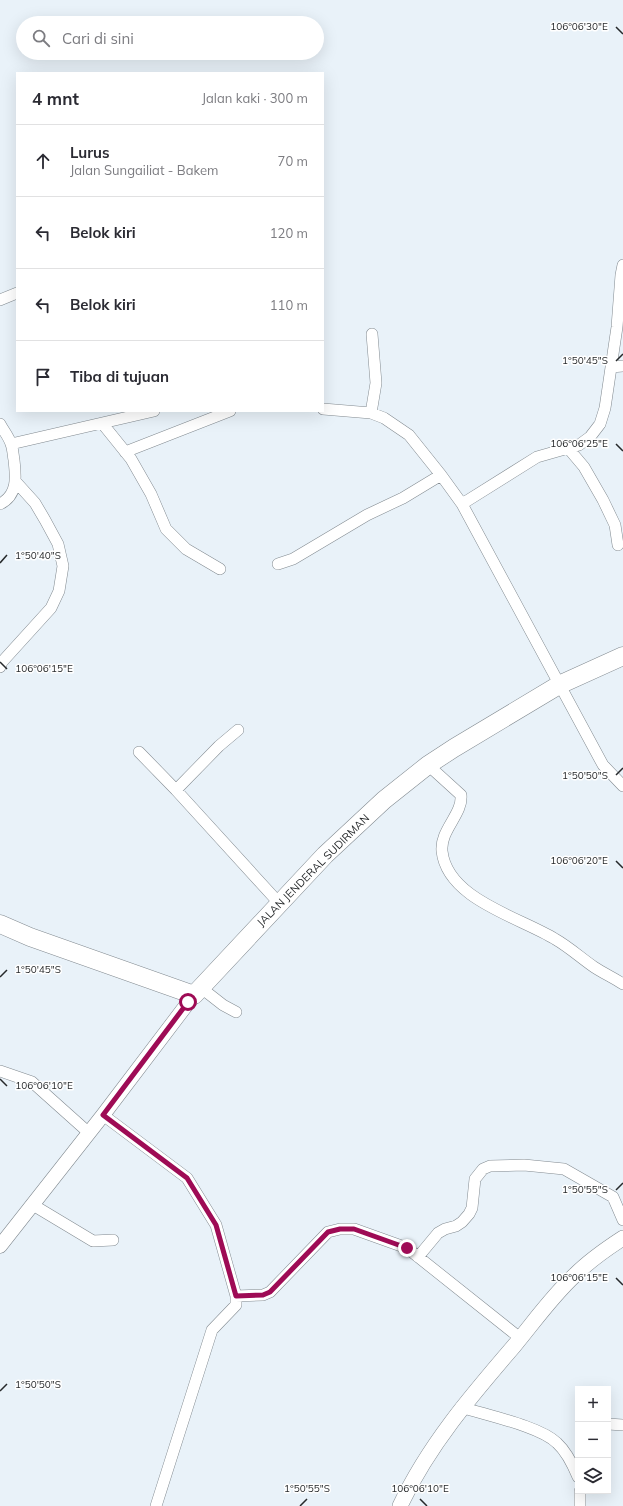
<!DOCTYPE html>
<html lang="id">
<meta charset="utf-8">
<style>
:root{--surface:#fff;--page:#f7f7f7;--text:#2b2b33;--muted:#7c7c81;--line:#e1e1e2}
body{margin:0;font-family:Mulish,sans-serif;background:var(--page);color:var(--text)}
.controls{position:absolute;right:12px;bottom:12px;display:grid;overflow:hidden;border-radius:0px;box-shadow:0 4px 16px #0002}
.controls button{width:36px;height:36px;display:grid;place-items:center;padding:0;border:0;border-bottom:1px solid var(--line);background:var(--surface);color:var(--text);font:20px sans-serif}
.stop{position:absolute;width:12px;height:12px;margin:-9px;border:3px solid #9e0b55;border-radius:50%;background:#fff}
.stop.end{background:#9e0b55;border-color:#fff;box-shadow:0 1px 4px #0008}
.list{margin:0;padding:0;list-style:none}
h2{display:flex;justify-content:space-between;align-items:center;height:52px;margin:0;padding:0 16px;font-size:17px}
h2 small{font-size:13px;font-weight:400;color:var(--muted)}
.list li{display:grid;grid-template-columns:26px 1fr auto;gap:12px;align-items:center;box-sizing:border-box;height:72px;padding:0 16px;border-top:1px solid var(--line)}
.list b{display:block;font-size:15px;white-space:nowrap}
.list p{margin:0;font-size:13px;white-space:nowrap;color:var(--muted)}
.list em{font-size:13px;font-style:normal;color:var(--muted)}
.icon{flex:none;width:22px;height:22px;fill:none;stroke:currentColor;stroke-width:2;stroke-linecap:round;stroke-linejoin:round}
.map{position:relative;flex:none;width:623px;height:1506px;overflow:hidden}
.search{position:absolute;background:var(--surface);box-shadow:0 4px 16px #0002;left:16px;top:16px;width:308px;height:44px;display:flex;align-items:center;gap:10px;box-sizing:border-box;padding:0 14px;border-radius:22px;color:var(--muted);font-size:15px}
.panel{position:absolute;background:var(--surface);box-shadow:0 4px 16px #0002;left:16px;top:72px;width:308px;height:340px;border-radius:0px}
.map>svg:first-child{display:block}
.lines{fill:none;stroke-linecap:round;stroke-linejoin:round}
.minor-casing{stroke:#828a90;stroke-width:12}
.tertiary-casing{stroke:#828a90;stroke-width:15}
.secondary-casing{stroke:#828a90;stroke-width:16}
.trunk-casing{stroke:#828a90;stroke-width:19}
.minor{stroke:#fff;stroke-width:11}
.tertiary{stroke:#fff;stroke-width:14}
.secondary{stroke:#fff;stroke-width:15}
.trunk{stroke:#fff;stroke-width:18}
.route{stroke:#9e0b55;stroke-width:5}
.ticks{fill:none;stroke:#26292b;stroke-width:1.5}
.labels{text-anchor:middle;stroke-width:3;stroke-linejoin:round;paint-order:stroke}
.street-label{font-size:11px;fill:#26292b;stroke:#fff}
.ticks-label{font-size:10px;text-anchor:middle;fill:#26292b;stroke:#fff;stroke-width:3;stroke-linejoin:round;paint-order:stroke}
</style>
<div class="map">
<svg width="623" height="1506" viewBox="0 0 623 1506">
<rect width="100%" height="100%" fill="#e9f2f9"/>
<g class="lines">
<g class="minor-casing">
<path id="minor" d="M0,300L17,293
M611,367L623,366
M323,409L371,413L384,418L409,435L441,475L462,504L603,765L623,786
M371,413L376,383L372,334
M102,423L131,459L151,494L166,529L186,549L220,569
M0,424C3,430 9,437 11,444C13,449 13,455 14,460C16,477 18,495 0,504
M11,444L154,411
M568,448L584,467L603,500L615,525L618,545
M125,452L230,411
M462,504L537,457L579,445L590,437L600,424L605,408L617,327L621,275L623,265
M278,564L293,559L367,515L403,498L441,475
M0,667L2,662L51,608L59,591L63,566L58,544L45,520L35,503L16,482
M139,752L176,790L279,903
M428,765L461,795C463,814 440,830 442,851C447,899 519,917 555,939C569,947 581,958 594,967C603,973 614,978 623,984
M176,790L219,746L238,730
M200,987L223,1005L236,1012
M0,1071L32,1082L89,1133
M103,1115L187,1178L216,1225L236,1296V1305L212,1330L156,1506
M33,1205L93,1241L113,1240
M418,1257L438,1233L445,1229L456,1226L462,1222L469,1214L472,1208L475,1179L483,1169L490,1166L524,1165L564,1169L613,1197L623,1220
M236,1296L263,1295L270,1292L328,1232L340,1229H354L407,1248L520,1338
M461,1407C485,1415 540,1426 557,1443C567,1452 573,1465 578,1477
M608,1424L623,1425
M580,1506V1491"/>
</g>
<g class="tertiary-casing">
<path id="tertiary" d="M0,1246L103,1115L194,995"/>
</g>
<g class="secondary-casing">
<path id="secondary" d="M400,1506C428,1446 471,1396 514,1346C534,1322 552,1296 575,1275C589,1261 606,1249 623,1238"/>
</g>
<g class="trunk-casing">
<path id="trunk" d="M0,924L30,937L194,995L325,855L384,800L428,765L454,748L559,685L623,656"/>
</g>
<use href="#minor" class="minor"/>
<use href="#tertiary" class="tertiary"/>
<use href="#secondary" class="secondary"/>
<use href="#trunk" class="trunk"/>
</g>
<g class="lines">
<path class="route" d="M188,1002L103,1115L187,1178L216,1225L236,1296L263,1295L270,1292L328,1232L340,1229H354L407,1248"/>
</g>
<path class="ticks" d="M616,27L623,34M616,361L623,354M616,444L623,451M0,563L7,555M0,662L7,669M616,775L623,768M616,861L623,868M0,977L7,970M0,1079L7,1086M616,1190L623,1183M616,1278L623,1285M0,1391L7,1384M420,1499L427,1506M300,1506L307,1499"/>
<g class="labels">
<g class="street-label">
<text transform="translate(313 870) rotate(-45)" y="4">JALAN JENDERAL SUDIRMAN</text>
</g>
</g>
<g class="ticks-label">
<text x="579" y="30">106°06'30"E</text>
<text x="585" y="364">1°50'45"S</text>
<text x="579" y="447">106°06'25"E</text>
<text x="38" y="559">1°50'40"S</text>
<text x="44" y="672">106°06'15"E</text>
<text x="585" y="779">1°50'50"S</text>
<text x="579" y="864">106°06'20"E</text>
<text x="38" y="973">1°50'45"S</text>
<text x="44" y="1089">106°06'10"E</text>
<text x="585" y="1193">1°50'55"S</text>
<text x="579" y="1281">106°06'15"E</text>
<text x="38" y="1388">1°50'50"S</text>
<text x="307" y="1492">1°50'55"S</text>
<text x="420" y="1492">106°06'10"E</text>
</g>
</svg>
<div class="controls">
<button>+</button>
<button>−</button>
<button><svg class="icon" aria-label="layers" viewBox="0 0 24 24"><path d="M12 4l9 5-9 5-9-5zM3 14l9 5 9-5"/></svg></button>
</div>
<div class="stop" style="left:188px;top:1002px"></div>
<div class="stop end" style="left:407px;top:1248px"></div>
<div class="search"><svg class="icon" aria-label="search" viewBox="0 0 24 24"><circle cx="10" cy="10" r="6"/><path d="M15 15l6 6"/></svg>Cari di sini</div>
<section class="panel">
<h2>4 mnt<small>Jalan kaki · 300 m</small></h2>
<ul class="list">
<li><svg class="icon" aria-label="ahead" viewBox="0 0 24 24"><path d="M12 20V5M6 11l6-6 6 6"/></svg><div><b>Lurus</b><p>Jalan Sungailiat - Bakem</p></div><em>70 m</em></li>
<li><svg class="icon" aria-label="left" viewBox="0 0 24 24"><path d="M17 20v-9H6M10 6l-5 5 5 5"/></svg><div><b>Belok kiri</b></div><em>120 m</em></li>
<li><svg class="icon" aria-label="left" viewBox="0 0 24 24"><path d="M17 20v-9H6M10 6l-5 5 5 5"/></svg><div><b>Belok kiri</b></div><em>110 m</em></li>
<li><svg class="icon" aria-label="arrive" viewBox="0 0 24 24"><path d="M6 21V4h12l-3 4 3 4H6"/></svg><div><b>Tiba di tujuan</b></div></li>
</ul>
</section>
</div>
